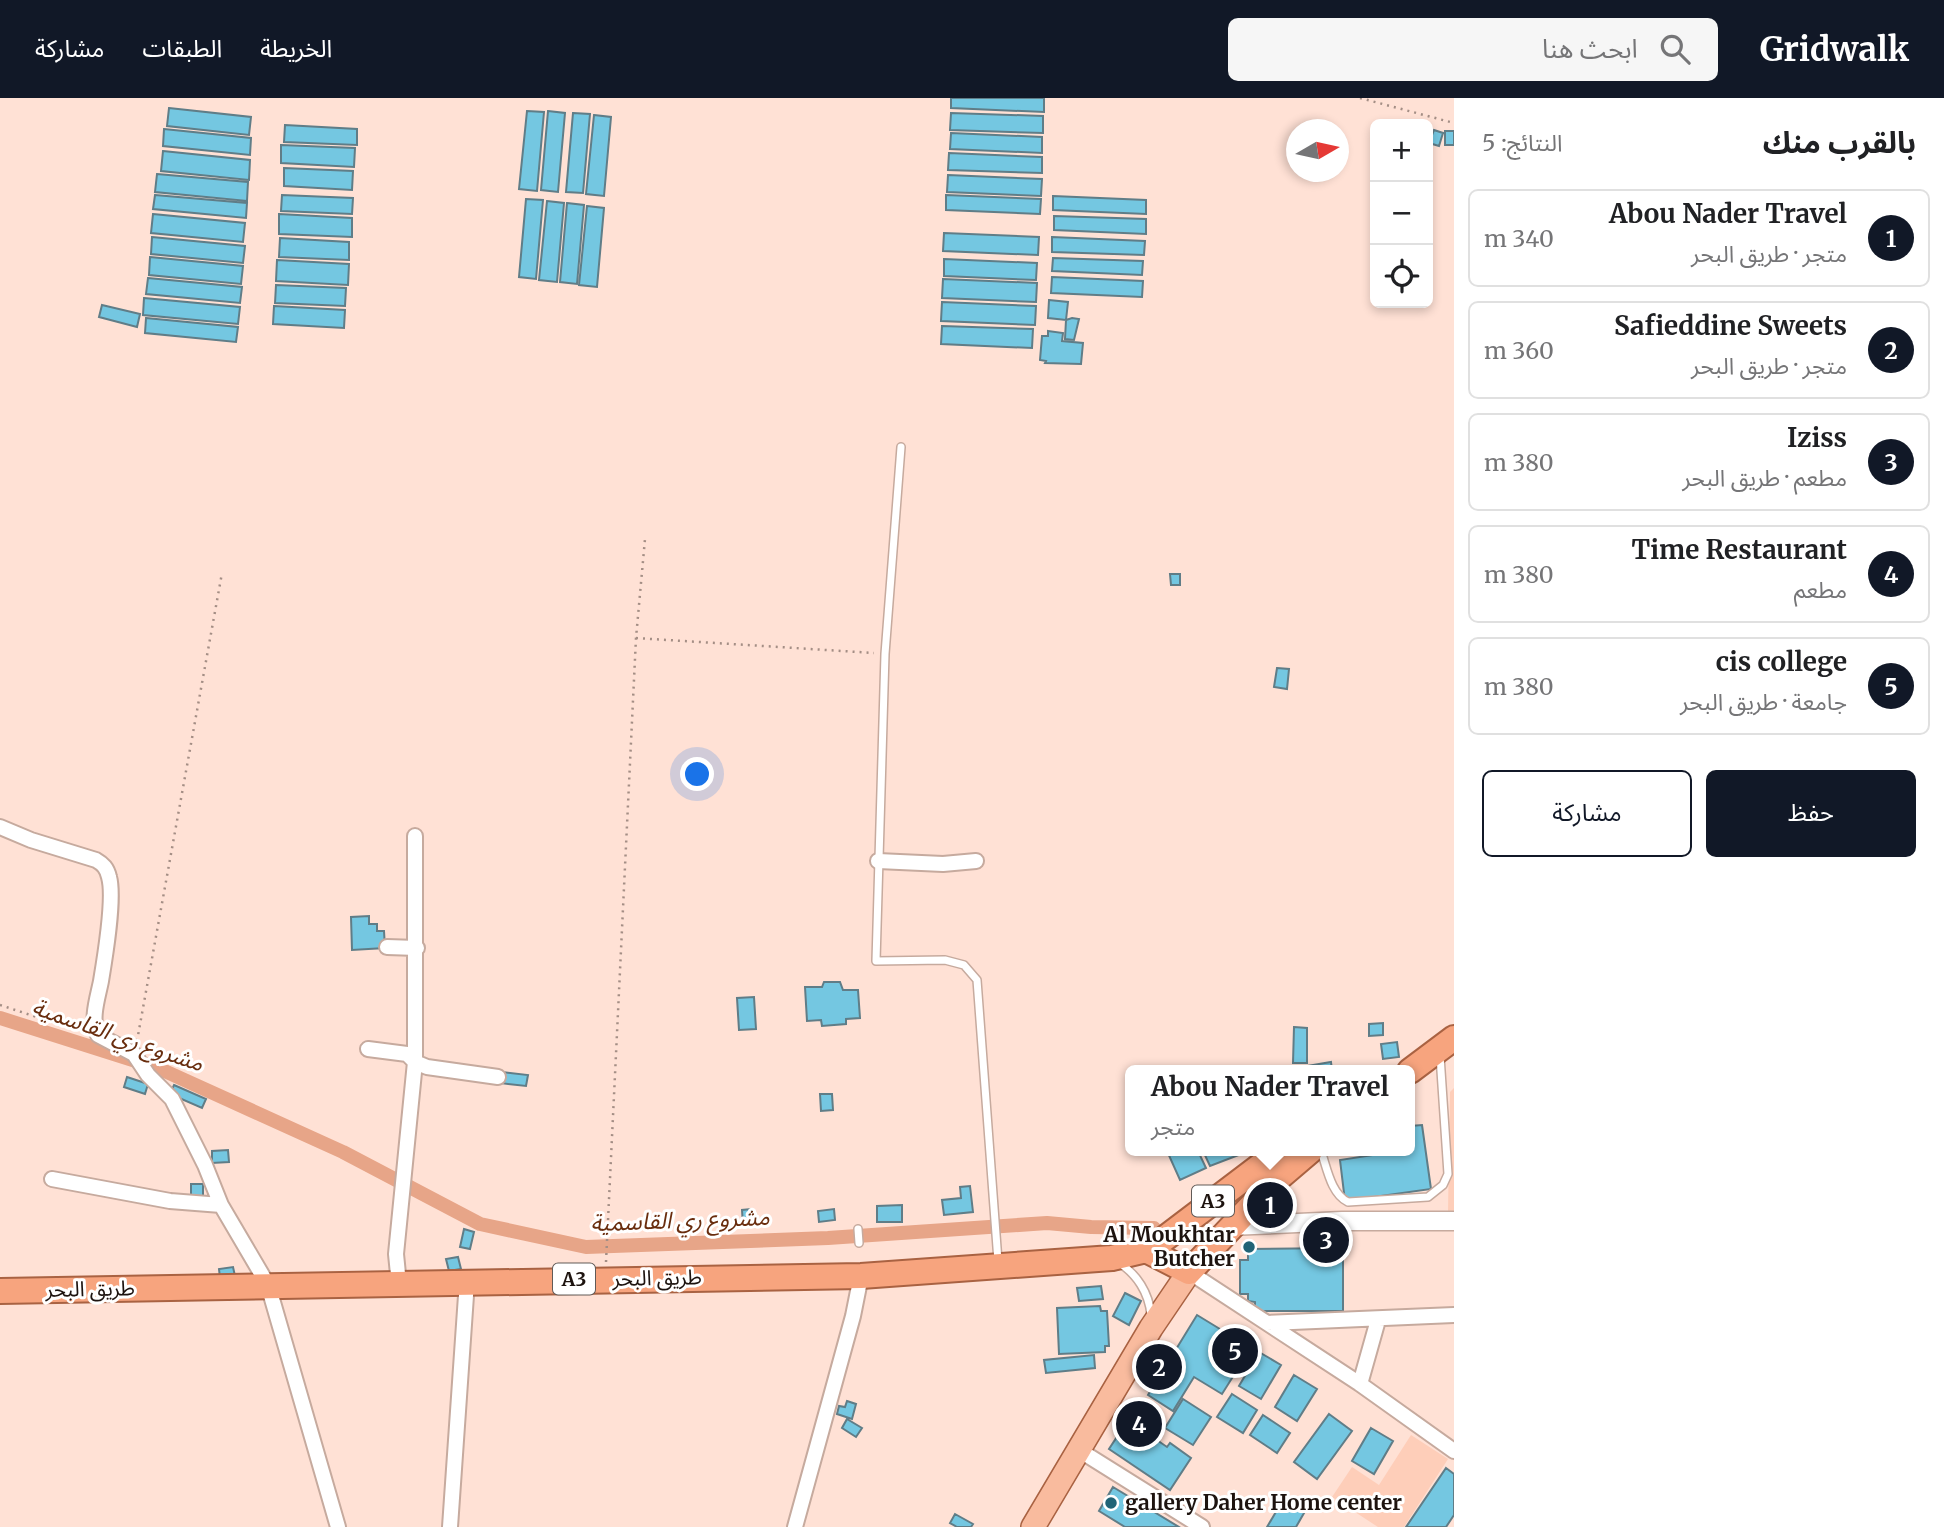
<!DOCTYPE html>
<html lang="ar">
<meta charset="utf-8">
<style>
:root{--surface:#fff;--page:#f6f6f6;--text:#202124;--muted:#757577;--line:#e0e0e0;--accent:#111827}
body{margin:0;font-family:Merriweather,"Noto Sans Arabic",serif;background:var(--page);color:var(--text);direction:rtl}
.controls{position:absolute;right:21px;top:21px;display:grid;overflow:hidden;border-radius:10px;box-shadow:0 4px 10px #0003}
.controls button{width:63px;height:63px;display:grid;place-items:center;padding:0;border:0;border-bottom:2px solid var(--line);background:var(--surface);color:var(--text);font:35px sans-serif}
.compass{position:absolute;left:1286px;top:21px;width:63px;height:63px;border-radius:50%;background:var(--surface);box-shadow:0 4px 10px #0003;rotate:81deg}
.you{position:absolute;left:698px;top:677px;width:24px;height:24px;margin:-18px;border:5px solid #fff;border-radius:50%;background:#1a73e8;box-shadow:0 0 0 10px #1a73e833}
.badge{display:grid;place-items:center;width:46px;height:46px;border-radius:50%;background:var(--accent);color:#fff;font-size:23px;font-weight:700}
.pin{position:absolute;translate:-50% -50%;border:4px solid #fff;box-shadow:0 2px 7px #0006}
.popup{position:absolute;left:1125px;top:967px;width:290px;height:91px;box-sizing:border-box;display:grid;place-content:center;border-radius:10px;background:var(--surface);filter:drop-shadow(0 2px 5px #0005);font-size:23px;white-space:nowrap;color:var(--muted)}
.popup b{font-size:26px;color:var(--text)}
.popup::after{content:'';position:absolute;left:50%;top:100%;margin-left:-14px;border:14px solid transparent;border-top-color:var(--surface)}
.list{margin:0;padding:0;list-style:none}
h2{display:flex;justify-content:space-between;align-items:center;height:91px;margin:0;padding:0 28px;font-size:30px}
h2 small{font-size:23px;font-weight:400;color:var(--muted)}
.list li{display:grid;grid-template-columns:46px 1fr auto;gap:21px;align-items:center;box-sizing:border-box;height:98px;margin:0 14px 14px;padding:0 14px;border:2px solid var(--line);border-radius:10px}
.list b{display:block;font-size:26px;white-space:nowrap}
.list p{margin:0;font-size:23px;white-space:nowrap;color:var(--muted)}
.list em{font-size:23px;font-style:normal;color:var(--muted)}
.actions{display:flex;gap:14px;padding:21px 28px}
.actions a{flex:1;padding:16px 0;border:2px solid var(--accent);border-radius:10px;text-align:center;font-size:24px;color:var(--accent)}
.actions .main{background:var(--accent);color:#fff}
.icon{flex:none;width:38px;height:38px;fill:none;stroke:currentColor;stroke-width:2;stroke-linecap:round;stroke-linejoin:round}
.map{position:relative;flex:none;width:1454px;height:1429px;overflow:hidden;direction:ltr}
header{display:flex;align-items:center;gap:42px;box-sizing:border-box;height:98px;padding:0 35px;background:var(--accent);color:#fff}
header strong{font-size:33px}
nav{display:flex;gap:38px;margin-inline-start:auto;font-size:24px}
.search{width:490px;height:63px;background:var(--page);display:flex;align-items:center;gap:18px;box-sizing:border-box;padding:0 24px;border-radius:10px;color:var(--muted);font-size:26px}
main{display:flex}
aside{flex:1;background:var(--surface)}
.map>svg:first-child{display:block}
.green{fill:#feceb9}
.lines{fill:none;stroke-linecap:round;stroke-linejoin:round}
.canal{stroke:#e7a588;stroke-width:14}
.building{fill:#74c7e1;stroke:#607d87;stroke-width:2}
.service-casing{stroke:#c6aa9e;stroke-width:10}
.minor-casing{stroke:#c6aa9e;stroke-width:18}
.tertiary-casing{stroke:#c6aa9e;stroke-width:21}
.primary-casing{stroke:#a96242;stroke-width:26}
.trunk-casing{stroke:#a96242;stroke-width:28}
.path{stroke:#a48e85;stroke-width:2.5;stroke-dasharray:2 5;stroke-linecap:butt}
.service{stroke:#fff;stroke-width:7}
.minor{stroke:#fff;stroke-width:14}
.tertiary{stroke:#fff;stroke-width:18}
.primary{stroke:#f9bb9e;stroke-width:23}
.trunk{stroke:#f7a47e;stroke-width:24}
.poi-dot{fill:#206376;stroke:#fff;stroke-width:2.5}
.labels{text-anchor:middle;stroke-width:6;stroke-linejoin:round;paint-order:stroke}
.shield{fill:#fff;stroke:#615a57;stroke-width:2}
.shield-label{font-size:19px;font-weight:bold;fill:#1d130f}
.poi-label{font-size:21px;font-weight:bold;fill:#1d130f;stroke:#fff;text-anchor:end}
.street-label{font-size:21px;fill:#1d130f;stroke:#fff}
.water-label{font-size:23px;font-style:italic;fill:#692d0e;stroke:#fff}
</style>
<header>
<strong>Gridwalk</strong>
<div class="search"><svg class="icon" aria-label="search" viewBox="0 0 24 24"><circle cx="10" cy="10" r="6"/><path d="M15 15l6 6"/></svg>ابحث هنا</div>
<nav><a>الخريطة</a><a>الطبقات</a><a>مشاركة</a></nav>
</header>
<main>
<aside>
<h2>بالقرب منك<small>النتائج: 5</small></h2>
<ul class="list">
<li><span class="badge">1</span><div><b>Abou Nader Travel</b><p>متجر · طريق البحر</p></div><em>340 m</em></li>
<li><span class="badge">2</span><div><b>Safieddine Sweets</b><p>متجر · طريق البحر</p></div><em>360 m</em></li>
<li><span class="badge">3</span><div><b>Iziss</b><p>مطعم · طريق البحر</p></div><em>380 m</em></li>
<li><span class="badge">4</span><div><b>Time Restaurant</b><p>مطعم</p></div><em>380 m</em></li>
<li><span class="badge">5</span><div><b>cis college</b><p>جامعة · طريق البحر</p></div><em>380 m</em></li>
</ul>
<div class="actions"><a class="main">حفظ</a><a>مشاركة</a></div>
</aside>
<div class="map">
<svg width="1454" height="1429" viewBox="0 0 1454 1429">
<rect width="100%" height="100%" fill="#ffe1d5"/>
<path class="green" d="M1454,990V1114H1448L1450,994Z
M1411,1337L1448,1361L1404,1429H1378L1332,1399L1352,1369L1379,1387Z"/>
<g class="lines">
<path class="canal" d="M0,920L158,970L343,1054L480,1126L586,1149L828,1140L1047,1125L1091,1129L1154,1130"/>
</g>
<path class="building" d="M951,0H1044V14L951,10Z
M169,10L251,19L249,37L167,28Z
M527,13L544,14L537,93L519,91Z
M548,13L565,15L558,94L541,92Z
M573,15L590,16L583,95L566,94Z
M951,15L1043,18V35L950,32Z
M594,17L611,19L604,98L586,96Z
M285,27L357,31V47L284,44Z
M164,31L251,40L250,57L163,48Z
M1434,32L1443,35L1439,48L1429,45Z
M1445,33H1454V47H1445Z
M951,35L1042,39V55L950,51Z
M281,47L355,50L354,69L281,65Z
M163,53L250,62L249,82L161,73Z
M949,55L1042,59V75L948,72Z
M284,70L353,73L352,92L284,88Z
M157,76L248,84L247,103L155,94Z
M948,77L1042,81L1041,98L947,94Z
M155,97L247,105L246,120L153,111Z
M282,97L353,100L352,116L281,113Z
M946,97L1041,101L1040,116L946,112Z
M1053,98L1146,102V116L1053,112Z
M526,101L543,102L536,181L519,179Z
M547,103L564,105L557,184L539,182Z
M567,105L584,107L577,186L560,184Z
M587,108L604,110L597,189L579,187Z
M153,116L245,125L243,144L151,135Z
M279,116L352,120V139L279,136Z
M1054,118L1146,121V136L1054,132Z
M944,135L1039,139L1038,157L943,153Z
M152,139L245,148L243,165L151,156Z
M1052,139L1145,143L1144,157L1052,154Z
M280,140L349,144V162L279,159Z
M150,159L243,168L241,186L149,177Z
M1053,160L1143,163L1142,177L1052,173Z
M944,161L1037,165L1036,182L944,178Z
M277,162L349,166L348,187L276,183Z
M1052,179L1143,183L1142,199L1051,195Z
M148,180L242,189L240,205L146,196Z
M943,181L1037,185L1036,204L942,200Z
M276,187L346,190L345,208L275,205Z
M144,200L240,209L238,226L143,217Z
M1049,202L1068,204L1066,222L1048,220Z
M942,204L1036,208L1035,227L941,223Z
M102,207L140,216L137,229L99,219Z
M274,208L345,212L344,230L273,226Z
M146,220L238,229L236,244L145,235Z
M1072,220L1079,221L1074,242L1065,241L1066,222Z
M942,228L1033,231L1032,250L941,246Z
M1048,233L1063,235L1062,243L1083,245L1081,266L1045,265L1046,263L1040,262L1042,238H1048Z
M1170,476H1180V487H1171Z
M1277,570L1289,571L1287,591L1274,589Z
M369,818V826H377V833H384L385,850L352,852L351,819Z
M824,884H840L843,892H858L860,920L846,921V926L822,928L821,922L807,923L805,889H822Z
M754,899L756,931L739,932L737,900Z
M1383,925V937L1369,938V926Z
M1294,929L1307,930V965H1293Z
M1397,944L1399,959L1383,961L1381,946Z
M1331,964L1332,972H1301V969Z
M502,974L528,977L526,988L500,985Z
M127,979L148,986L145,996L124,989Z
M174,987L206,1001L202,1010L170,996Z
M820,996H832L833,1012L821,1013Z
M1422,1027L1431,1091L1345,1103L1340,1062L1386,1055L1385,1053H1410V1028Z
M228,1052L229,1064L212,1065V1053Z
M1167,1053H1198L1206,1070L1180,1082Z
M1203,1053H1249L1210,1068Z
M191,1086H203V1100L191,1099Z
M970,1088L973,1114L944,1117L942,1102L961,1100L960,1089Z
M902,1107V1124H877V1108Z
M751,1111L753,1127L743,1128L742,1112Z
M834,1111L835,1122L819,1124L818,1113Z
M464,1131L474,1134L470,1151L460,1149Z
M1343,1150V1213H1255V1204L1248,1203V1196H1240V1162H1248V1151Z
M458,1159L461,1171L449,1173L446,1161Z
M233,1169L235,1178L220,1180L219,1171Z
M1101,1188L1103,1201L1079,1203L1077,1190Z
M1125,1195L1141,1203L1129,1227L1113,1218Z
M1100,1208L1101,1213H1107L1109,1248H1105V1254L1059,1256L1057,1210Z
M1197,1217L1251,1250L1222,1296L1194,1279L1173,1313L1148,1297Z
M1259,1254L1281,1267L1261,1301L1239,1288Z
M1094,1257L1095,1270L1046,1275L1044,1262Z
M1294,1277L1317,1291L1297,1323L1275,1309Z
M1232,1296L1257,1312L1243,1335L1217,1319Z
M1183,1301L1211,1319L1193,1347L1165,1330Z
M847,1303L856,1306L852,1321L837,1316L839,1308L845,1309Z
M1329,1316L1352,1333L1317,1381L1294,1364Z
M1263,1317L1290,1335L1277,1355L1250,1337Z
M847,1321L862,1330L856,1339L842,1330Z
M1128,1322L1167,1349L1170,1345L1191,1360L1170,1392L1109,1351Z
M1371,1330L1393,1343L1374,1376L1352,1363Z
M1446,1370L1454,1376V1417L1446,1429H1406Z
M1113,1389L1179,1429H1125L1099,1413Z
M1283,1402L1304,1415L1296,1429H1267Z
M955,1416L973,1426L971,1429H957L950,1425Z"/>
<g class="lines">
<g class="service-casing">
<path id="service" d="M901,349L885,556L876,863L945,862L964,867L977,882L998,1163
M1321,1053C1327,1070 1331,1096 1348,1104L1428,1099L1443,1087L1448,1076L1440,958
M858,1131L859,1145
M1118,1164C1137,1176 1149,1195 1151,1217"/>
</g>
<g class="minor-casing">
<path id="minor" d="M0,729L31,742L96,762C103,766 107,770 109,779C115,800 105,859 101,883C98,899 90,921 98,937L134,956L148,977L172,1001L205,1067L221,1107L268,1187L338,1429
M878,763L943,766L976,763
M387,849L417,850
M368,951L407,956L415,964L427,969L498,979
M52,1081L170,1103L221,1107
M1189,1174L1360,1286L1454,1353
M399,1186L396,1156L415,964V738
M1267,1225L1454,1217
M1360,1286L1378,1222
M1079,1352L1202,1429
M450,1429L467,1183
M795,1429L853,1218L861,1178"/>
</g>
<g class="tertiary-casing">
<path id="tertiary" d="M1230,1128L1342,1123H1454"/>
</g>
<g class="primary-casing">
<path id="primary" d="M1033,1429L1151,1230L1189,1174"/>
</g>
<g class="trunk-casing">
<path id="trunk" d="M1410,973L1454,940
M1146,1152L1189,1174L1276,1082L1310,1053
M0,1193L861,1178L1112,1160L1146,1152L1160,1144L1280,1053"/>
</g>
<path class="path" d="M1360,0L1454,25
M636,540L874,555
M0,907L55,925L81,929
M137,943L222,475
M606,1164L636,540L645,441"/>
<use href="#service" class="service"/>
<use href="#minor" class="minor"/>
<use href="#tertiary" class="tertiary"/>
<use href="#primary" class="primary"/>
<use href="#trunk" class="trunk"/>
</g>
<g class="poi-dot">
<circle cx="1249" cy="1149" r="7"/>
<circle cx="1111" cy="1405" r="7"/>
</g>
<g class="labels">
<g class="shield">
<rect x="1192" y="1087.5" width="42" height="31" rx="5"/>
<rect x="553" y="1165.5" width="42" height="31" rx="5"/>
</g>
<g class="shield-label">
<text x="1213" y="1110">A3</text>
<text x="574" y="1188">A3</text>
</g>
<g class="poi-label">
<text x="1235" y="1144">Al Moukhtar<tspan x="1235" dy="24">Butcher</tspan></text>
<text x="1125" y="1412" text-anchor="start">gallery Daher Home center</text>
</g>
<g class="street-label">
<text transform="translate(657 1180) rotate(-1)" y="7">طريق البحر</text>
<text transform="translate(90 1191) rotate(-1)" y="7">طريق البحر</text>
</g>
<g class="water-label">
<text transform="translate(118 937) rotate(19)" y="8">مشروع ري القاسمية</text>
<text transform="translate(680 1122) rotate(-2)" y="8">مشروع ري القاسمية</text>
</g>
</g>
</svg>
<div class="controls">
<button>+</button>
<button>−</button>
<button><svg class="icon" aria-label="locate" viewBox="0 0 24 24"><circle cx="12" cy="12" r="6"/><path d="M12 2v4M12 18v4M2 12h4M18 12h4"/></svg></button>
</div>
<svg class="compass" viewBox="-18 -18 36 36"><path d="M0-13l5 13h-10z" fill="#e53935"/><path d="M0 13l5-13h-10z" fill="#757577"/></svg>
<div class="you"></div>
<div class="pin badge" style="left:1270px;top:1107px">1</div>
<div class="popup"><b>Abou Nader Travel</b>متجر</div>
<div class="pin badge" style="left:1159px;top:1269px">2</div>
<div class="pin badge" style="left:1326px;top:1142px">3</div>
<div class="pin badge" style="left:1139px;top:1326px">4</div>
<div class="pin badge" style="left:1235px;top:1253px">5</div>
</div>
</main>
